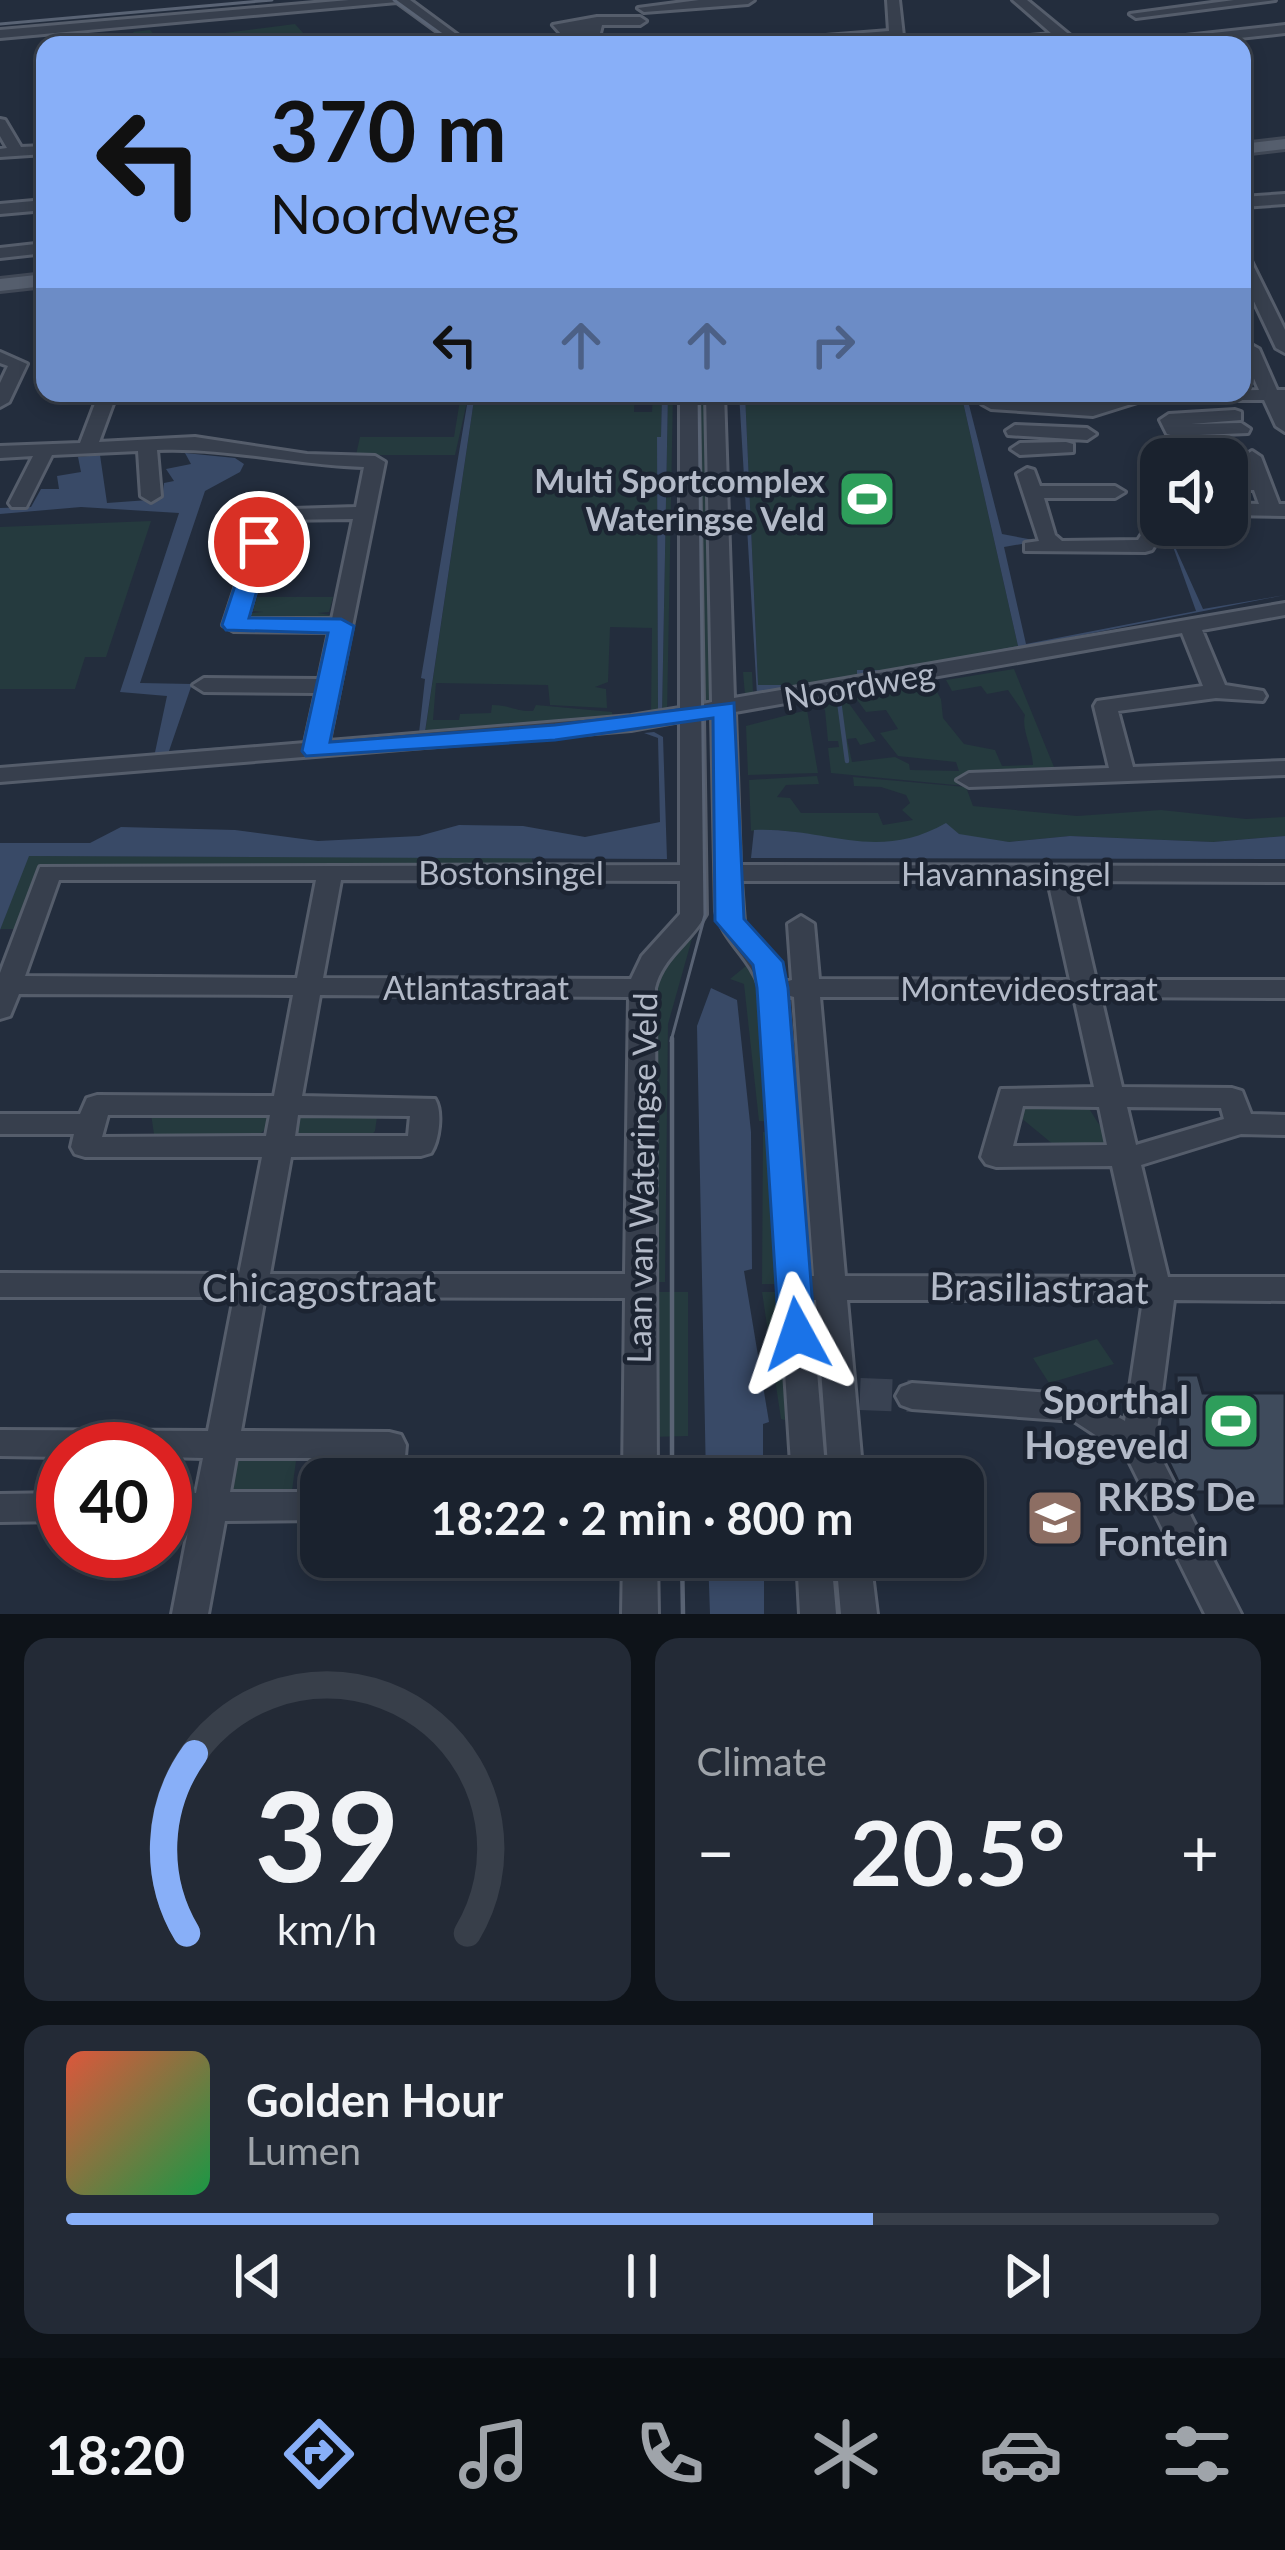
<!DOCTYPE html>
<meta charset="utf-8">
<style>
body{margin:0;font-family:Lato,sans-serif;background:#232a36;color:#f1f3f6;height:100vh;display:flex;flex-direction:column;font-size:45px;white-space:nowrap}
*{box-sizing:border-box;margin:0}
p{font-size:39px;color:#9fa4aa}
.icon{flex:none;width:66px;height:66px;fill:none;stroke:currentColor;stroke-width:2;stroke-linecap:round;stroke-linejoin:round}
.map{position:relative;height:1614px;overflow:hidden}
.side{display:flex;flex-direction:column;gap:24px;padding:24px;background:#0e1319;flex:1}
.side>*{flex:none}
.hud{position:absolute;left:36px;top:36px;width:1215px;height:366px;border-radius:24px;box-shadow:0 6px 18px #0003,0 0 0 3px #383f4a;background:#88aff8;color:#111;overflow:hidden}
.controls{position:absolute;left:1140px;top:438px;display:grid;gap:24px}
.controls a{display:grid;place-items:center;width:108px;height:108px;border-radius:24px;background:#1a222e;box-shadow:0 6px 18px #0003,0 0 0 3px #383f4a;font-size:60px}
.speed{position:absolute;left:36px;top:1422px;display:flex;gap:24px;font-size:60px;font-weight:700;text-align:center}
.speed>*{display:grid;place-content:center;width:156px;height:156px;border-radius:50%;background:#1a222e;box-shadow:0 6px 18px #0003,0 0 0 3px #383f4a;line-height:1}
.speed .limit{border:18px solid #d22;background:#fff;color:#111}
.pin{position:absolute;display:grid;place-items:center;width:102px;height:102px;color:#fff;margin:-51px;border:6px solid #fff;border-radius:50%;box-shadow:0 3px 12px #0007}
.me{position:absolute;width:132px;margin:-66px;rotate:355deg;stroke-linejoin:round;filter:drop-shadow(0 0 9px #0008)}
.turn{display:flex;align-items:center;gap:42px;height:252px;padding:0 36px;font-size:54px}
.turn .icon{width:156px;height:156px;stroke-width:2.5}
.turn b{display:block;font-size:84px;line-height:102px}
.lanes{display:flex;align-items:center;height:114px;padding:0 36px;background:#0003;justify-content:center;gap:60px;direction:ltr}
.lanes .off{opacity:.35}
.big{font-size:90px;font-weight:700;line-height:1.1}
.side .card{flex:1;display:flex;flex-direction:column;justify-content:center;gap:18px;min-width:0;padding:0 42px;border-radius:24px;background:#232a36}
.side .dial{align-items:center;gap:0}
.dial svg{height:312px;overflow:visible;fill:none;stroke:#383f4a;stroke-width:7;stroke-linecap:round;text-anchor:middle}
.dial text{fill:#f1f3f6;stroke:none}
.song{display:flex;align-items:center;gap:36px}
.cover{width:144px;height:144px;border-radius:18px;background:linear-gradient(135deg,hsl(10 70% 55%),hsl(140 70% 35%))}
.played{height:12px;border-radius:6px;background:linear-gradient(90deg,#88aff8 70%,#383f4a 70%)}
.keys{display:flex;justify-content:space-around;direction:ltr}
.heat{display:flex;justify-content:space-between;align-items:center;font-size:66px;direction:ltr}
.side .tiles{flex:1;display:grid;gap:24px;grid-template-columns:1fr 1fr}
.card:last-child{grid-column:span 2}
.trip{position:absolute;left:300px;top:1458px;width:684px;height:120px;border-radius:24px;background:#1a222e;box-shadow:0 6px 18px #0003,0 0 0 3px #383f4a;font-weight:700;line-height:120px;text-align:center}
.menu{display:flex;height:192px;justify-content:space-around;align-items:center;background:#0a0e12;color:#9fa4aa}
.menu .icon{width:84px;height:84px}
.menu .selected{color:#88aff8}
.menu b{font-size:54px;color:#f1f3f6}
.map>svg:first-child{display:block}
</style>
<div class="map">
<svg width="1285" height="1614" viewBox="0 0 1285 1614">
<rect width="100%" height="100%" fill="#232d3d"/>
<!-- green -->
<path fill="#253a3e" d="M295,24L314,45H142L133,32L150,30L160,41Z
M406,393H469L455,455H356L360,437H454L460,400L404,399Z
M475,393H635L634,412H652L653,393H662L661,438H657L658,714H651L652,628L610,627L608,682L595,687L606,689L607,708L550,705L548,685L436,683L433,720H459L460,714L491,713L492,705C510,705 516,712 533,711L536,705L612,712L613,718L425,733Z
M668,393H673L667,715H662Z
M692,393H712L718,703L699,704Z
M745,393H961L1018,646L892,670H858L870,677L1074,643L853,682L846,678L827,687L745,695L743,672H752L753,692L801,686L758,685Z
M151,521L106,657H85L75,689H0V527Z
M257,597H333L329,612L318,613L330,615L327,620H251L252,613L263,612L253,611Z
M1014,669L1056,772L955,785L831,773L828,748L839,747L838,741H828L825,710L817,702L845,698L876,741L860,745L856,738L847,739L852,762L895,757L909,764L910,770L959,771L956,762L898,756L880,733L898,729L886,710L866,712L855,697L932,683L941,699L943,718L964,744L995,750L1002,766L1033,765C1032,746 1021,729 1025,715L1008,690L987,694L981,686L952,691L946,680Z
M807,710L818,773L748,775L746,726Z
M817,776L819,784L786,785L777,797L790,798L801,813H878L883,825L913,820L902,810L910,803L906,795L881,787L854,786L853,777L966,787L973,806L1077,816L1161,810L1246,819L1285,817V836L1213,842L1070,836L1009,842L949,838L936,829C878,865 812,823 751,831L749,780Z
M28,856L532,857V867H43L20,929H0Z
M695,928L668,1024L665,1282H649L652,970Z
M757,957L773,1122L759,1121L744,984L730,979Z
M1021,1101L1088,1107L1112,1145L1060,1150L1015,1113Z
M150,1107L248,1111L272,1119C253,1158 192,1142 155,1141Z
M301,1109L377,1117L375,1131L364,1143L285,1136Z
M774,1130L783,1284H762L763,1132Z
M648,1292H688V1436L649,1437Z
M762,1292H784L792,1422L781,1419Z
M1097,1339L1114,1364L1049,1383L1033,1358Z
M349,1448L375,1464V1479H321V1498L303,1499L309,1453Z
M297,1453L291,1498L218,1492L223,1460Z"/>
<!-- water -->
<path fill="#394a67" d="M469,393H475L425,732L658,713L657,437H661L662,393H668L662,715L154,757L167,696L120,692L179,513L81,507L0,514V508L31,507L41,489H59L57,476L81,472L78,457L100,455L107,503L162,499L164,483L174,481L166,469L191,464L185,453L235,458L244,464L240,472L205,491L140,683L192,684L169,751L419,733L425,679L421,678Z
M739,393H745L758,685H810L757,695Z
M961,393H966L1002,534L1039,541L1004,547L1026,644L1196,611L1166,527L1203,609L1285,595L870,677L857,675V670H892L1018,646Z
M654,732L663,737L667,859L29,856L0,930V843H90L121,827L235,830L318,841L419,836L459,825L523,826L585,837L660,822L658,738L644,733Z
M946,823L959,834L1009,842L1070,836L1213,842L1285,836V859L751,858L754,830C826,827 876,863 946,823Z
M711,988L737,1000L751,1132L752,1269L744,1271L769,1422L763,1424V1479H706L697,1026Z
M708,1557H764V1614H710Z"/>
<g fill="none" stroke-linecap="round" stroke-linejoin="round">
<!-- stream -->
<path stroke="#394a67" stroke-width="4.5" d="M839,701L847,761"/>
</g>
<!-- building -->
<path fill="#3f4b5c" stroke="#1e2634" stroke-width="3" d="M1176,1375H1198L1203,1393H1285V1506H1230L1227,1492H1183L1165,1454L1179,1450Z"/>
<g fill="none" stroke-linecap="round" stroke-linejoin="round">
<!-- minor-tunnel -->
<path stroke="#394252" stroke-width="32" stroke-dasharray="32 15" stroke-linecap="butt" d="M860,1394L912,1396"/>
<defs>
<path id="minor" d="M349,0H410L471,45H456L397,2L0,38V30Z
M699,0H754L748,4L644,12L638,8Z
M887,0H899L904,45H890V39L755,45L762,41L889,31Z
M1013,0H1027L1072,37V43L966,45L973,41L1052,34Z
M1234,0H1275L1136,18L1130,14Z
M597,17H640L646,21L640,25H602L599,37L593,41L587,36L561,34L553,25Z
M1285,25V33L1175,45H1133L1140,41Z
M0,119L5,120L21,147L45,146V154L0,157V149L7,148L0,136Z
M1285,194V204L1242,207V197Z
M45,200V210L0,214V204Z
M45,243V253L0,258V248Z
M1242,254L1250,259L1285,330V353L1276,348L1242,276Z
M1250,344L1259,349L1277,390H1285V432L1276,426L1264,400H1144L1093,416L991,409L982,404L991,399L1092,405L1130,393L1259,390L1242,351Z
M0,352L27,364L9,402L0,407V383L8,366L0,363Z
M99,393H117L99,442L195,437L307,454L375,456L385,462L329,741L631,716L680,708V393H698L703,704L712,702L706,393H724L734,698L1285,603V615L1202,630L1225,685L1263,691L1266,696L1263,701L1216,698L1118,711L1133,767L1285,761V775L969,787L957,780L969,773L1109,768L1094,706L1097,701L1203,686L1182,633L735,712L740,865L1285,866V882L1073,881L1096,980H1285V998L1101,997L1122,1087L1232,1088L1242,1091L1251,1114L1285,1115V1135L1241,1134L1141,1165L1168,1277H1285V1301L1174,1300L1155,1446L1241,1614H1205L1126,1455L1074,1421L912,1409L901,1405L896,1396L901,1387L912,1383L1080,1395L1125,1421L1143,1300H847L863,1479H829L816,1300H811L826,1479H792L760,988C751,958 723,941 716,911L712,716L703,717L706,914C691,942 663,956 655,988L657,1479H623L625,1298L265,1297L241,1431L389,1432L401,1435L406,1445L403,1479H369L371,1458H236L230,1492H321V1520L225,1521L208,1614H172L190,1521H165V1493H196L203,1458L165,1457V1449H63V1457L0,1456V1430L208,1431L234,1297H0V1273L239,1274L262,1157H85L75,1154L71,1147L74,1134H0V1114H80L87,1098L97,1095L274,1096L293,995L19,994L10,1016L0,1019V973L40,867L680,865V721L631,730L0,782V768L305,743L316,693L204,692L193,685L204,678L319,679L329,632L234,631L223,625L261,510L356,507L364,467C295,465 226,447 157,450L161,496L151,502L141,496L138,451L52,455L26,507H12L9,503L33,456L0,458V446L80,443ZM353,519L332,619H247L276,520ZM59,880H316L297,978L25,976ZM341,880L680,881V914L642,956L631,979L323,978ZM741,881H1048L1070,980L819,979L814,924L801,916L788,924L792,980L784,982L772,957L744,922ZM320,995L629,997L625,1274H270L291,1157L421,1156L431,1153C439,1141 443,1112 435,1099L302,1096ZM787,995L794,997L814,1276H810ZM820,997H1074L1094,1087L1001,1089L981,1157L986,1164L996,1167L1112,1166L1137,1277L845,1276ZM1023,1106L1099,1107L1107,1145L1013,1146ZM1127,1107L1221,1108L1224,1119L1136,1145ZM108,1115H270L266,1136L102,1137ZM298,1115L410,1116L408,1136H295Z
M1235,410L1241,412V420L1191,424L1241,423L1250,429L1248,433L1174,436L1167,434L1160,420L1169,414Z
M1015,425L1087,428L1096,434L1087,440L1008,435L1006,431Z
M1066,442L1073,444V452L1020,455L1011,449L1020,443Z
M1252,451L1261,457L1279,504H1285V516L1227,515V503L1259,504L1254,490H1227V478H1250L1243,457Z
M1027,468L1034,470L1040,486H1115L1125,492L1115,498H1044L1055,535L1062,541L1138,540L1154,515L1161,513V525H1167L1152,550L1145,552L1025,551V543L1039,541L1017,474Z
M63,1493V1521L0,1522V1494Z
M623,1557H657L658,1614H622Z
M797,1557H831L836,1614H800Z
M836,1557H870L877,1614H841Z"/>
<path id="major" d="M1285,139V149L1242,154V144Z
M45,274V286L0,291V279Z"/>
</defs>
<!-- minor casing -->
<use href="#minor" stroke="#555d6b" stroke-width="6"/>
<!-- major casing -->
<use href="#major" stroke="#404856" stroke-width="6"/>
<!-- minor -->
<use href="#minor" fill="#373f4d" fill-rule="evenodd"/>
<!-- major -->
<use href="#major" fill="#555e6d" fill-rule="evenodd"/>
<!-- tram-far1 -->
<path stroke="#596374" stroke-width="3" d="M394,0L456,45
M0,24L272,0
M671,1041L705,915L699,393"/>
<!-- tram -->
<path stroke="#596374" stroke-width="4.5" d="M672,1038V1479
M682,1557L683,1614"/>
</g>
<!-- route -->
<path fill="#1a73e8" stroke="#114b97" stroke-width="3" d="M251,537L271,542L249,618L341,619L354,626L330,742L555,725L734,703L744,919L783,962L788,988L815,1334L810,1344H784L779,1334L757,988L753,965L715,921L713,718L555,740L306,756L302,751L328,633L226,630L222,625Z"/>
<!-- icons -->
<defs>
<symbol id="stadium-square" viewBox="-11 -11 22 22"><rect x="-9" y="-9" width="18" height="18" rx="4" fill="#2e9e5b" stroke="#1c2432"/><path d="M0-5a6.5 5 0 1 0 0 10a6.5 5 0 1 0 0-10ZM-3.5-1.8h7v3.6h-7Z" fill="#fff"/></symbol>
<symbol id="school-square" viewBox="-11 -11 22 22"><rect x="-9" y="-9" width="18" height="18" rx="4" fill="#8d6e63" stroke="#1c2432"/><path d="M0-5L7-2L0 1L-7-2ZM-4 1L0 2.5L4 1V4Q0 6-4 4Z" fill="#fff"/></symbol>
</defs>
<g fill-rule="evenodd">
<use href="#stadium-square" x="834" y="466" width="66" height="66"/>
<use href="#stadium-square" x="1198" y="1388" width="66" height="66"/>
<use href="#school-square" x="1022" y="1485" width="66" height="66"/>
</g>
<g text-anchor="middle" dominant-baseline="central" stroke-width="9" stroke-linejoin="round" paint-order="stroke">
<!-- poi labels -->
<g font-size="33" font-weight="bold" fill="#b3bac8" stroke="#1c2432" text-anchor="end">
<text x="825" y="480">Multi Sportcomplex<tspan x="825" dy="38">Wateringse Veld</tspan></text>
</g>
<!-- street labels -->
<g font-size="33" fill="#b3bac8" stroke="#1c2432">
<text transform="translate(859 685) rotate(-10)">Noordweg</text>
<text x="511" y="872">Bostonsingel</text>
<text x="1006" y="873">Havannasingel</text>
<text x="476" y="987">Atlantastraat</text>
<text x="1029" y="988">Montevideostraat</text>
<text transform="translate(641 1178) rotate(-89)">Laan van Wateringse Veld</text>
</g>
<!-- near-street labels -->
<g font-size="39" fill="#b3bac8" stroke="#1c2432">
<text x="319" y="1287">Chicagostraat</text>
<text transform="translate(1039 1287) rotate(1)">Brasiliastraat</text>
</g>
<!-- near-poi labels -->
<g font-size="39" font-weight="bold" fill="#b3bac8" stroke="#1c2432" text-anchor="end">
<text x="1189" y="1399">Sporthal<tspan x="1189" dy="45">Hogeveld</tspan></text>
<text x="1097" y="1496" text-anchor="start">RKBS De<tspan x="1097" dy="45">Fontein</tspan></text>
</g>
</g>
</svg>
<div class="controls">
<a><svg class="icon" aria-label="sound" viewBox="0 0 24 24"><path d="M4 9h4l5-4v14l-5-4H4zM17 9q2 3 0 6"/></svg></a>
</div>
<div class="speed"><div class="limit">40</div></div>
<div class="pin" style="left:259px;top:542px;background:#d93025"><svg class="icon" aria-label="arrive" viewBox="0 0 24 24"><path d="M6 21V4h12l-3 4 3 4H6"/></svg></div>
<svg class="me" style="left:797px;top:1334px" viewBox="-20 -20 40 40"><path d="M0-17L14 15 0 8-14 15z" fill="#1a73e8" stroke="#fff" stroke-width="4"/></svg>
<div class="trip">18:22 · 2 min · 800 m</div>
<div class="hud">
<div class="turn"><svg class="icon" aria-label="left" viewBox="0 0 24 24"><path d="M17 20v-9H6M10 6l-5 5 5 5"/></svg><div><b>370 m</b>Noordweg</div></div>
<div class="lanes"><svg class="icon" aria-label="left" viewBox="0 0 24 24"><path d="M17 20v-9H6M10 6l-5 5 5 5"/></svg><svg class="icon off" aria-label="ahead" viewBox="0 0 24 24"><path d="M12 20V5M6 11l6-6 6 6"/></svg><svg class="icon off" aria-label="ahead" viewBox="0 0 24 24"><path d="M12 20V5M6 11l6-6 6 6"/></svg><svg class="icon off" aria-label="right" viewBox="0 0 24 24"><path d="M7 20v-9h11M14 6l5 5-5 5"/></svg></div>
</div>
</div>
<section class="side">
<div class="tiles">
<div class="card dial"><svg viewBox="0 0 100 80">
<path d="M14 69A42 42 0 1 1 86 69"/>
<path d="M14 69A42 42 0 0 1 16 23" stroke="#88aff8"/>
<text x="50" y="56" font-size="32" font-weight="700">39</text>
<text x="50" y="72" font-size="11">km/h</text>
</svg></div>
<div class="card"><p>Climate</p>
<div class="heat"><a>−</a><b class="big">20.5°</b><a>+</a></div>
</div>
<div class="card">
<div class="song"><i class="cover"></i><div><b>Golden Hour</b><p>Lumen</p></div></div>
<div class="played"></div>
<div class="keys"><svg class="icon" aria-label="previous" viewBox="0 0 24 24"><path d="M18 5L8 12l10 7zM5 5v14"/></svg><svg class="icon" aria-label="pause" viewBox="0 0 24 24"><path d="M8 5v14M16 5v14"/></svg><svg class="icon" aria-label="next" viewBox="0 0 24 24"><path d="M6 5l10 7-10 7zM19 5v14"/></svg></div>
</div>
</div>
</section>
<nav class="menu">
<b>18:20</b>
<svg class="icon selected" aria-label="directions" viewBox="0 0 24 24"><path d="M12 3l9 9-9 9-9-9zM9 14v-3h6M13 9l2 2-2 2"/></svg>
<svg class="icon" aria-label="music" viewBox="0 0 24 24"><path d="M9 18V5l10-2v13"/><circle cx="6" cy="18" r="3"/><circle cx="16" cy="16" r="3"/></svg>
<svg class="icon" aria-label="phone" viewBox="0 0 24 24"><path d="M5 4h4l2 5-3 2q2 4 5 5l2-3 5 2v4C11 20 4 13 5 4z"/></svg>
<svg class="icon" aria-label="climate" viewBox="0 0 24 24"><path d="M12 3v18M4 7l16 10M4 17L20 7"/></svg>
<svg class="icon" aria-label="car" viewBox="0 0 24 24"><path d="M5 17H2v-5l4-1 3-4h7l3 4 3 1v5h-3M9 17h6M6 11h13"/><circle cx="7" cy="17" r="2"/><circle cx="17" cy="17" r="2"/></svg>
<svg class="icon" aria-label="filters" viewBox="0 0 24 24"><path d="M4 7h16M4 17h16"/><circle cx="9" cy="7" r="2"/><circle cx="15" cy="17" r="2"/></svg>
</nav>
